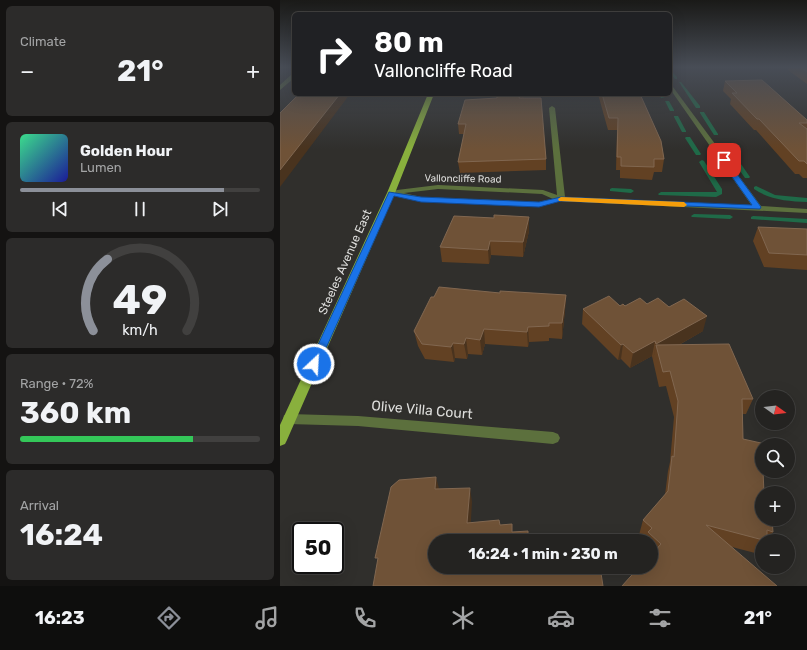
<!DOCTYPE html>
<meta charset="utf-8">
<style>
body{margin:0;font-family:Rubik,sans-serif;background:#2c2b2a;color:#f1f3f6;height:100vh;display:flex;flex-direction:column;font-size:15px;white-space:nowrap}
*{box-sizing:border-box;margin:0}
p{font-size:13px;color:#a3a4a5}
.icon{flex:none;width:22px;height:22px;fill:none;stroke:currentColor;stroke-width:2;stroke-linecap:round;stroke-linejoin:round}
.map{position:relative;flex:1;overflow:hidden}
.panel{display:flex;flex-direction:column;gap:6px;padding:6px;background:#141312;width:280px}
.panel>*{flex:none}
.top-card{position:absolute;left:12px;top:12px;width:380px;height:84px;border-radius:6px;box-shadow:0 4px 16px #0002,0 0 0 1px #41403f;background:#202124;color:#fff;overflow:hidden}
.needle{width:26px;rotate:105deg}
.controls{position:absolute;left:475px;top:390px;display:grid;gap:8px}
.controls a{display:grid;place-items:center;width:40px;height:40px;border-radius:50%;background:#242321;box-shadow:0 4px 16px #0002,0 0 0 1px #41403f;font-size:20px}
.speed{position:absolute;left:12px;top:522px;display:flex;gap:8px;font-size:20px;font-weight:700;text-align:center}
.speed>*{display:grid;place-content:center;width:52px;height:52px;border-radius:50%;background:#242321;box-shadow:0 4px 16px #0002,0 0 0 1px #41403f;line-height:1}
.speed .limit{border:2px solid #111;border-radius:6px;background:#fff;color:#111}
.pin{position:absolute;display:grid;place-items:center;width:34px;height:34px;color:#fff;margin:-17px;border-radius:8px;box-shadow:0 2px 6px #0006}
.me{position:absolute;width:44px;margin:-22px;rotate:25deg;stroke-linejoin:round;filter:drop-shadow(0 0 3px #0008)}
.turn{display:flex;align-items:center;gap:14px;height:84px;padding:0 16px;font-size:18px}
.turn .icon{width:52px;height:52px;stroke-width:2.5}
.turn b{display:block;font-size:28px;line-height:34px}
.big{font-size:30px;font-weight:700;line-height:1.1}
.panel .card{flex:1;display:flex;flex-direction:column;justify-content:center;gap:6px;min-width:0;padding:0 14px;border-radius:6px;background:#2c2b2a}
.panel .dial{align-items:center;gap:0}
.dial svg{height:104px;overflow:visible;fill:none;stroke:#41403f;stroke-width:7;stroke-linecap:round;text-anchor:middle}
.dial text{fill:#f1f3f6;stroke:none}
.song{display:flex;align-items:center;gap:12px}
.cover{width:48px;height:48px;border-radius:6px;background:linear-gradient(135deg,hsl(150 70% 55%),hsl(240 70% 35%))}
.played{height:4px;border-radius:2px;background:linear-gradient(90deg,#8c9099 85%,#41403f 85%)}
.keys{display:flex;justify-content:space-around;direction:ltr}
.heat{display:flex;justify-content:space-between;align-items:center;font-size:22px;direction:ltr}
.charge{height:6px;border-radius:3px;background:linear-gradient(90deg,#34c759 72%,#41403f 0)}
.trip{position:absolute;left:148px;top:534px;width:230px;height:40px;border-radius:20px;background:#242321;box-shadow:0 4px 16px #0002,0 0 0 1px #41403f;font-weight:700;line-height:40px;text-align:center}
.tab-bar{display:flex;height:64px;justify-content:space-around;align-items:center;background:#0e0e0d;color:#a3a4a5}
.tab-bar .icon{width:28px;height:28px}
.tab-bar .on{color:#8c9099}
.tab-bar b{font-size:18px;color:#f1f3f6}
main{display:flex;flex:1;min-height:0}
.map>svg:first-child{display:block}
</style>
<main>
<section class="panel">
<div class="card"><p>Climate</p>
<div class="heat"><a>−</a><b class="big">21°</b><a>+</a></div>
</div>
<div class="card">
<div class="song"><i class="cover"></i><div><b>Golden Hour</b><p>Lumen</p></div></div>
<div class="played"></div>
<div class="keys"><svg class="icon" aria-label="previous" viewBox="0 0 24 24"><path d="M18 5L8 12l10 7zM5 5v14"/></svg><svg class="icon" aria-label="pause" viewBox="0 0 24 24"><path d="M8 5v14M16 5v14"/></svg><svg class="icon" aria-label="next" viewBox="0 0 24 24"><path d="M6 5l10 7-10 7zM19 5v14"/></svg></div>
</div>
<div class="card dial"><svg viewBox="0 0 100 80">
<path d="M14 69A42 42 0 1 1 86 69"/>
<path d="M14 69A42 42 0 0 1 25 14" stroke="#8c9099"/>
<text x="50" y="56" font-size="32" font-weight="700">49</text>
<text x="50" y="72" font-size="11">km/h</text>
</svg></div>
<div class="card"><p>Range · 72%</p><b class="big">360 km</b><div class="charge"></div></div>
<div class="card"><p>Arrival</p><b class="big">16:24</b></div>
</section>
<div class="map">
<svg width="527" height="586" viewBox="0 0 527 586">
<rect width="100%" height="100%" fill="#302f2c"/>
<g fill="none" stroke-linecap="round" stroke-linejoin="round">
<!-- stream -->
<path fill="#1f6a48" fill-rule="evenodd" d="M390,69L397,77V79H395L390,73Z
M399,82H401L420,106V108H416Z
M379,94H383L385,97L381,98Z
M385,101H389L394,110V111H390Z
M420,112H424L438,134V135H434L420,113Z
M394,116H398L406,131V132H402L394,117Z
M406,137H410L421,154L420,155H416L405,138Z
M450,154H454L470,177L469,178H465L449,155Z
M422,160L424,161L442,189V194L436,197L379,195L378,194L381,192H437L419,162Z
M476,186L495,195L527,198V202C508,201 490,200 474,189V187Z
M332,188L351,189L354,191L351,193L330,191V189Z
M414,214L450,215L453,217L450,219L412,217L411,216Z
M473,216L527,219V223L471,219V217Z"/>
<!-- minor -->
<path fill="#5c703d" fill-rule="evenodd" d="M12,74H14V78L0,90V85Z
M390,83L481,206L527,209V213L281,201L259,206L141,201L111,195L107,193L117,190L158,185L263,190L277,195L269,108L272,106L275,108L285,197L472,206L390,89ZM158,189L262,194L273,199L259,202L141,197L124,193Z
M9,414L78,416L273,432L278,434L280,438L278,442L273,444L78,426L9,424L4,423L3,419L4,415Z"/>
<!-- major -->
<path fill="#89b03d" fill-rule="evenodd" d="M148,94H154L115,193L7,440L5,444L0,446V425L107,193Z"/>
</g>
<!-- wall -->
<path fill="#624123" d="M509,67H527V84L508,70Z
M445,81L527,120V178H523L519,174H515L476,130H474L450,104L451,99L443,91Z
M217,94H245L243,98L266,159V170L180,173L178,162L184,134H179L178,124L217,98Z
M318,94H360L384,159L382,172H374L372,180L340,178V170H336L337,130H328Z
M478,227L527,229V270L484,267L473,241Z
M249,231L243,257L211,255L209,264L162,262L160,247Z
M220,293L286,295L285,310L282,339L269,338V341L249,342L248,347L205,344L202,355L188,354L187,359L175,358L174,362L145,359L138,346L134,331L154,297Z
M367,304L389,307L423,331L399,345L473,399L466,414H462L463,439L482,493L493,532L487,541H482V549L479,554L452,547L372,554L371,553V541H365L366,540L359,535L363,520L385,495L388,471L390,462L394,417L386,386L379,387L372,356L350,368L341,359L338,360L302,324L303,309Z"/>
<!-- shaded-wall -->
<path fill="#49331e" d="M60,94H70L0,187V170Z
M241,94H245L239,108V98Z
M249,217V231L243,257V242Z
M210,241L211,255L209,264L208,250Z
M286,295L285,310L282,339V323Z
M427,316L423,331L379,356L376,345L373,360L376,344Z
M248,327L249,342L248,347L247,332Z
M204,329L205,344L202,355L200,340Z
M186,338L188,354L187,359L184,344Z
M375,341L372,356L350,368L353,353Z
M173,343L175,358L174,362L171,347Z
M343,344L341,359L338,360L341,345Z
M156,477L160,492L155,489Z
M190,488L192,502L190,537L187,523Z"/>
<!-- building -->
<path fill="#6f5237" stroke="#816750" d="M520,67H527V72Z
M482,80L527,120V123H519L527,129V164L524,161H519L479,119H477L452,93H457L445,81Z
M19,94H60L0,170V113Z
M217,94H241L239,98H261L266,159L178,162L186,124H178L185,100L217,98Z
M322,94H360L381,141L384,159H374V167L341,166V157H337L338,118H329Z
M214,215L249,217L243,242L210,241L208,250L160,247L174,216L214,218Z
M478,227L527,229V255L489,253Z
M159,287L220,293V291L286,295L282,323H269V326L248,327L247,332L204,329L200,340L186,338L184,344L173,343L171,347L142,344L134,331L151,297H154Z
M329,296L340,306L343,304L345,306L360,298L367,304L378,298L389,307L404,299L427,316L376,344L375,341L353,353L343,344L341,345L303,309Z
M449,344L473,399H462L463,439L481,443L482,471H483L484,493H482V519H492L493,532L487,530V541L426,525L497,586H342L359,567H371V555L381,544L368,532L372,528L363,520L388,491L392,456L394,457L398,401L390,371L383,372L376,345Z
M156,477L155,489L190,488L187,523L219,520L220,525L232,524V532L248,531V537L273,534L274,541H155V567H320L323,586H93L98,558H95L111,487L119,480Z"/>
<!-- sky -->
<linearGradient id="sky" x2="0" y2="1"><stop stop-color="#1a1a18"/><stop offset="0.45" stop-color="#484d56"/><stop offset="1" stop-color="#484d56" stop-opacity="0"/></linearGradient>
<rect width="527" height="149" fill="url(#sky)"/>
<!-- route -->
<path fill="#1a73e8" stroke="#114b97" d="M441,159H446L481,207L480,209L281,201L259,207L141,202L114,196L39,364L34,367L29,364L109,192L141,197L259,202L281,197L472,205L440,160Z"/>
<!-- slow -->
<path fill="#f59e0b" d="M281,197L404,202L407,205L404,207L279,201L278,199Z"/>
<g text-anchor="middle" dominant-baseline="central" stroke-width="4" stroke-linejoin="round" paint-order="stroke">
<!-- far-street labels -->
<g font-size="10" fill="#dddddb" stroke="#302f2c">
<text transform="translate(183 179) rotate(1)">Valloncliffe Road</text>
</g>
<!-- street labels -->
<g font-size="12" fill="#dddddb" stroke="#302f2c">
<text transform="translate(65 262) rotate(-66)">Steeles Avenue East</text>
</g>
<!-- near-street labels -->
<g font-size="14" fill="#dddddb" stroke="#302f2c">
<text transform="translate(142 410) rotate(5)">Olive Villa Court</text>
</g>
</g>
</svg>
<div class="controls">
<a><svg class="needle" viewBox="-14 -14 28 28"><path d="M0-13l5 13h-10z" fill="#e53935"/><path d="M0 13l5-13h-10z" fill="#a3a4a5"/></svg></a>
<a><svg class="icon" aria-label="search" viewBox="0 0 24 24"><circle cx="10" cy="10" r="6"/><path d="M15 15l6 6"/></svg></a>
<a>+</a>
<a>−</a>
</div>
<div class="speed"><div class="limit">50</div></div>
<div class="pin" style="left:444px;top:160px;background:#d93025"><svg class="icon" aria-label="arrive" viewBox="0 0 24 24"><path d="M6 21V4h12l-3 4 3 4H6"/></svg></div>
<svg class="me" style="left:34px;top:364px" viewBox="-20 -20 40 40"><circle r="17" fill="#1a73e8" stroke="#fff" stroke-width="3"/><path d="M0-11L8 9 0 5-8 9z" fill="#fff"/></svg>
<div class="trip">16:24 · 1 min · 230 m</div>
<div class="top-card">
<div class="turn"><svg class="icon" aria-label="right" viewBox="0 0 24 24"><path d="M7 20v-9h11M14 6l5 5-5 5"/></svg><div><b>80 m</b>Valloncliffe Road</div></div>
</div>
</div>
</main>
<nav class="tab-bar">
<b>16:23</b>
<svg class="icon on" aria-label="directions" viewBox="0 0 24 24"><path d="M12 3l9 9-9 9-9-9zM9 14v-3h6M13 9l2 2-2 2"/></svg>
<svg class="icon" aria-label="music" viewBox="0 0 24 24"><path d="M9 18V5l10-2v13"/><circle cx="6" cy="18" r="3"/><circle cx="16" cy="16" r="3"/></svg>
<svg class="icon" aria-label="phone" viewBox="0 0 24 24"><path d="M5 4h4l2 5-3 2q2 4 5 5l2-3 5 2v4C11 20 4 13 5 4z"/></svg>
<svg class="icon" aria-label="climate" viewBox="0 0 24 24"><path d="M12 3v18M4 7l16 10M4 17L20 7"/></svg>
<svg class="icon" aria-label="car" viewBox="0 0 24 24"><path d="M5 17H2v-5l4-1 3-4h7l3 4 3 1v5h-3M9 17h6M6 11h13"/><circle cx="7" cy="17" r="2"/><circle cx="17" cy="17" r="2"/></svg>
<svg class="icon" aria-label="filters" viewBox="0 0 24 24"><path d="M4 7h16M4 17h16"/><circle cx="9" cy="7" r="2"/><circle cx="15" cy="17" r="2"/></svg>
<b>21°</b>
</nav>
